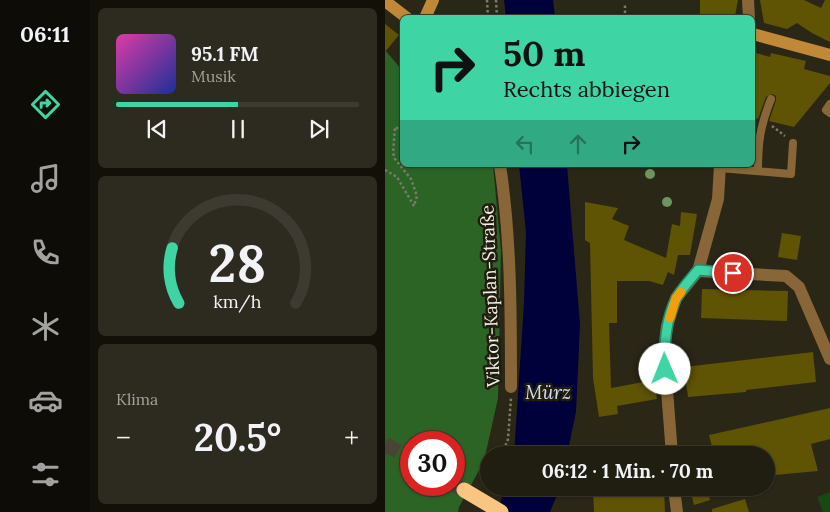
<!DOCTYPE html>
<html lang="de">
<meta charset="utf-8">
<style>
body{margin:0;font-family:Lora,serif;background:#2d2a1f;color:#f1f3f6;height:100vh;display:flex;flex-direction:column;font-size:19px;white-space:nowrap}
*{box-sizing:border-box;margin:0}
p{font-size:16px;color:#a2a29f}
.icon{flex:none;width:28px;height:28px;fill:none;stroke:currentColor;stroke-width:2;stroke-linecap:round;stroke-linejoin:round}
.map{position:relative;flex:1;overflow:hidden}
.sheet{display:flex;flex-direction:column;gap:8px;padding:8px;background:#121009;width:295px}
.sheet>*{flex:none}
.banner{position:absolute;left:15px;top:15px;width:355px;height:152px;border-radius:8px;box-shadow:0 1px 4px #0004,0 0 0 1px #3d3b31;background:#3ed4a3;color:#111;overflow:hidden}
.speed{position:absolute;left:15px;top:431px;display:flex;gap:10px;font-size:25px;font-weight:700;text-align:center}
.speed>*{display:grid;place-content:center;width:65px;height:65px;border-radius:50%;background:#201d11;box-shadow:0 1px 4px #0004,0 0 0 1px #3d3b31;line-height:1}
.speed .limit{border:8px solid #d22;background:#fff;color:#111}
.pin{position:absolute;display:grid;place-items:center;width:42px;height:42px;color:#fff;margin:-21px;border:2px solid #fff;border-radius:50%;box-shadow:0 1px 5px #0007}
.me{position:absolute;width:55px;margin:-28px;rotate:359deg;stroke-linejoin:round;filter:drop-shadow(0 0 4px #0008)}
.turn{display:flex;align-items:center;gap:18px;height:105px;padding:0 20px;font-size:22px}
.turn .icon{width:65px;height:65px;stroke-width:2.5}
.turn b{display:block;font-size:35px;line-height:42px}
.lanes{display:flex;align-items:center;height:48px;padding:0 20px;background:#0003;justify-content:center;gap:25px;direction:ltr}
.lanes .off{opacity:.35}
.big{font-size:38px;font-weight:800;line-height:1.1}
.sheet .tile{flex:1;display:flex;flex-direction:column;justify-content:center;gap:8px;min-width:0;padding:0 18px;border-radius:8px;background:#2d2a1f}
.sheet .dial{align-items:center;gap:0}
.dial svg{height:130px;overflow:visible;fill:none;stroke:#3d3b31;stroke-width:7;stroke-linecap:round;text-anchor:middle}
.dial text{fill:#f1f3f6;stroke:none}
.song{display:flex;align-items:center;gap:15px}
.cover{width:60px;height:60px;border-radius:8px;background:linear-gradient(135deg,hsl(320 70% 55%),hsl(230 70% 35%))}
.played{height:5px;border-radius:2px;background:linear-gradient(90deg,#3ed4a3 50%,#3d3b31 50%)}
.keys{display:flex;justify-content:space-around;direction:ltr}
.heat{display:flex;justify-content:space-between;align-items:center;font-size:28px;direction:ltr}
.trip{position:absolute;left:95px;top:446px;width:295px;height:50px;border-radius:25px;background:#201d11;box-shadow:0 1px 4px #0004,0 0 0 1px #3d3b31;font-weight:800;line-height:50px;text-align:center}
main{display:flex;flex:1;min-height:0}
.menu{display:flex;flex-direction:column;width:90px;justify-content:space-around;align-items:center;background:#0d0c07;color:#a2a29f}
.menu .icon{width:35px;height:35px}
.menu .current{color:#3ed4a3}
.menu b{font-size:22px;color:#f1f3f6}
.map>svg:first-child{display:block}
</style>
<main>
<nav class="menu">
<b>06:11</b>
<svg class="icon current" aria-label="directions" viewBox="0 0 24 24"><path d="M12 3l9 9-9 9-9-9zM9 14v-3h6M13 9l2 2-2 2"/></svg>
<svg class="icon" aria-label="music" viewBox="0 0 24 24"><path d="M9 18V5l10-2v13"/><circle cx="6" cy="18" r="3"/><circle cx="16" cy="16" r="3"/></svg>
<svg class="icon" aria-label="phone" viewBox="0 0 24 24"><path d="M5 4h4l2 5-3 2q2 4 5 5l2-3 5 2v4C11 20 4 13 5 4z"/></svg>
<svg class="icon" aria-label="climate" viewBox="0 0 24 24"><path d="M12 3v18M4 7l16 10M4 17L20 7"/></svg>
<svg class="icon" aria-label="car" viewBox="0 0 24 24"><path d="M5 17H2v-5l4-1 3-4h7l3 4 3 1v5h-3M9 17h6M6 11h13"/><circle cx="7" cy="17" r="2"/><circle cx="17" cy="17" r="2"/></svg>
<svg class="icon" aria-label="filters" viewBox="0 0 24 24"><path d="M4 7h16M4 17h16"/><circle cx="9" cy="7" r="2"/><circle cx="15" cy="17" r="2"/></svg>
</nav>
<section class="sheet">
<div class="tile">
<div class="song"><i class="cover"></i><div><b>95.1 FM</b><p>Musik</p></div></div>
<div class="played"></div>
<div class="keys"><svg class="icon" aria-label="previous" viewBox="0 0 24 24"><path d="M18 5L8 12l10 7zM5 5v14"/></svg><svg class="icon" aria-label="pause" viewBox="0 0 24 24"><path d="M8 5v14M16 5v14"/></svg><svg class="icon" aria-label="next" viewBox="0 0 24 24"><path d="M6 5l10 7-10 7zM19 5v14"/></svg></div>
</div>
<div class="tile dial"><svg viewBox="0 0 100 80">
<path d="M14 69A42 42 0 1 1 86 69"/>
<path d="M14 69A42 42 0 0 1 10 35" stroke="#3ed4a3"/>
<text x="50" y="56" font-size="32" font-weight="700">28</text>
<text x="50" y="72" font-size="11">km/h</text>
</svg></div>
<div class="tile"><p>Klima</p>
<div class="heat"><a>−</a><b class="big">20.5°</b><a>+</a></div>
</div>
</section>
<div class="map">
<svg width="445" height="512" viewBox="0 0 445 512">
<rect width="100%" height="100%" fill="#2a2717"/>
<!-- green -->
<path fill="#184813" d="M445,492V512H438L432,497Z"/>
<!-- forest -->
<path fill="#2c6426" fill-rule="evenodd" d="M0,50L17,70L18,165H108L116,251L113,398L99,461L74,507L73,512H0ZM26,442H69V485H26Z"/>
<!-- water -->
<path fill="#00003a" d="M119,0H168L170,17H121Z
M134,165H182L195,324L191,412L182,455H129L139,303L141,232Z
M120,488H175L165,512H112Z"/>
<!-- building -->
<path fill="#5f5304" d="M315,0H353L350,16L315,17Z
M375,0H419L436,8L440,0H445V42L427,33L412,23L402,29L379,23Z
M0,24L14,35L0,52Z
M368,52L385,57L386,53L421,61L419,69L445,76V83L409,127L384,121L391,100V96L387,94L381,97L373,119L368,117Z
M200,202L233,208L227,219L244,226L239,240L281,258L287,224L295,226L296,212L312,214L305,255H293L289,275L283,272L278,285L264,281H232V323H224L226,388L269,380L272,399L232,406L233,414L214,417L208,378L205,243L200,240Z
M397,233L416,236L412,260L393,257Z
M317,289L403,291L402,321L316,318Z
M428,352L431,382L361,390V392L303,397L299,367Z
M445,408V439L426,444L433,471L390,475L381,455H329L324,435Z
M258,488H279L280,512H209L208,491Z
M322,489L325,500L309,505L306,493Z
M360,499L364,512H327V509Z"/>
<g fill="none" stroke-linecap="round" stroke-linejoin="round">
<!-- highway-tunnel -->
<path stroke="#484536" stroke-width="15" stroke-dasharray="15 8" stroke-linecap="butt" d="M0,444L26,459
M69,484L79,490"/>
<!-- path -->
<path stroke="#7c7a6c" stroke-width="2.5" stroke-dasharray="2.5 2.5" stroke-linecap="butt" d="M102,0L103,18
M111,0L112,18
M240,18V5
M387,126L400,136
M49,165L51,168L52,165
M0,170L12,177L29,206L32,196L26,179L10,159L8,153L10,127L18,131
M117,455L123,439L126,398"/>
<!-- lane -->
<path stroke="#886637" stroke-width="8" d="M445,104L441,110L445,113
M335,168L406,174L408,143
M373,171C373,142 375,127 386,99"/>
<!-- street -->
<path stroke="#886637" stroke-width="12" d="M363,0L364,18
M115,165C126,238 126,313 126,387
M313,271L401,276L414,287L445,359
M287,455L279,351L282,326L291,298L313,271L333,199L335,165
M289,488L292,512"/>
<!-- secondary -->
<path stroke="#c08938" stroke-width="12" d="M0,1L22,18
M40,18L48,0
M368,34L445,55"/>
<!-- highway-bridge -->
<path stroke="#f9c682" stroke-width="15" d="M79,490L116,512"/>
</g>
<!-- trees -->
<g fill="#6c965e">
<circle cx="265" cy="174" r="5"/>
<circle cx="282" cy="202" r="5"/>
</g>
<g fill="none" stroke-linecap="round" stroke-linejoin="round">
<defs>
<path id="route" d="M280,369C279,346 281,319 291,299C296,289 306,279 313,270L348,273"/>
</defs>
<!-- route casing -->
<use href="#route" stroke="#288a6a" stroke-width="12"/>
<!-- route -->
<use href="#route" stroke="#3ed4a3" stroke-width="9"/>
<!-- slow -->
<path stroke="#f59e0b" stroke-width="9" d="M285,318L291,298L296,292"/>
</g>
<g text-anchor="middle" dominant-baseline="central" stroke-width="5" stroke-linejoin="round" paint-order="stroke">
<!-- street labels -->
<g font-size="18" fill="#f0efe4" stroke="#201d0e">
<text transform="translate(105 296) rotate(-92)">Viktor-Kaplan-Straße</text>
</g>
<!-- water labels -->
<g font-size="19" font-style="italic" fill="#d3dff1" stroke="#201d0e">
<text x="163" y="392">Mürz</text>
</g>
</g>
</svg>
<div class="speed"><div class="limit">30</div></div>
<div class="pin" style="left:348px;top:273px;background:#d93025"><svg class="icon" aria-label="arrive" viewBox="0 0 24 24"><path d="M6 21V4h12l-3 4 3 4H6"/></svg></div>
<svg class="me" style="left:280px;top:369px" viewBox="-20 -20 40 40"><circle r="19" fill="#fff"/><path d="M0-13L10 11 0 6-10 11z" fill="#3ed4a3"/></svg>
<div class="trip">06:12 · 1 Min. · 70 m</div>
<div class="banner">
<div class="turn"><svg class="icon" aria-label="right" viewBox="0 0 24 24"><path d="M7 20v-9h11M14 6l5 5-5 5"/></svg><div><b>50 m</b>Rechts abbiegen</div></div>
<div class="lanes"><svg class="icon off" aria-label="left" viewBox="0 0 24 24"><path d="M17 20v-9H6M10 6l-5 5 5 5"/></svg><svg class="icon off" aria-label="ahead" viewBox="0 0 24 24"><path d="M12 20V5M6 11l6-6 6 6"/></svg><svg class="icon" aria-label="right" viewBox="0 0 24 24"><path d="M7 20v-9h11M14 6l5 5-5 5"/></svg></div>
</div>
</div>
</main>
